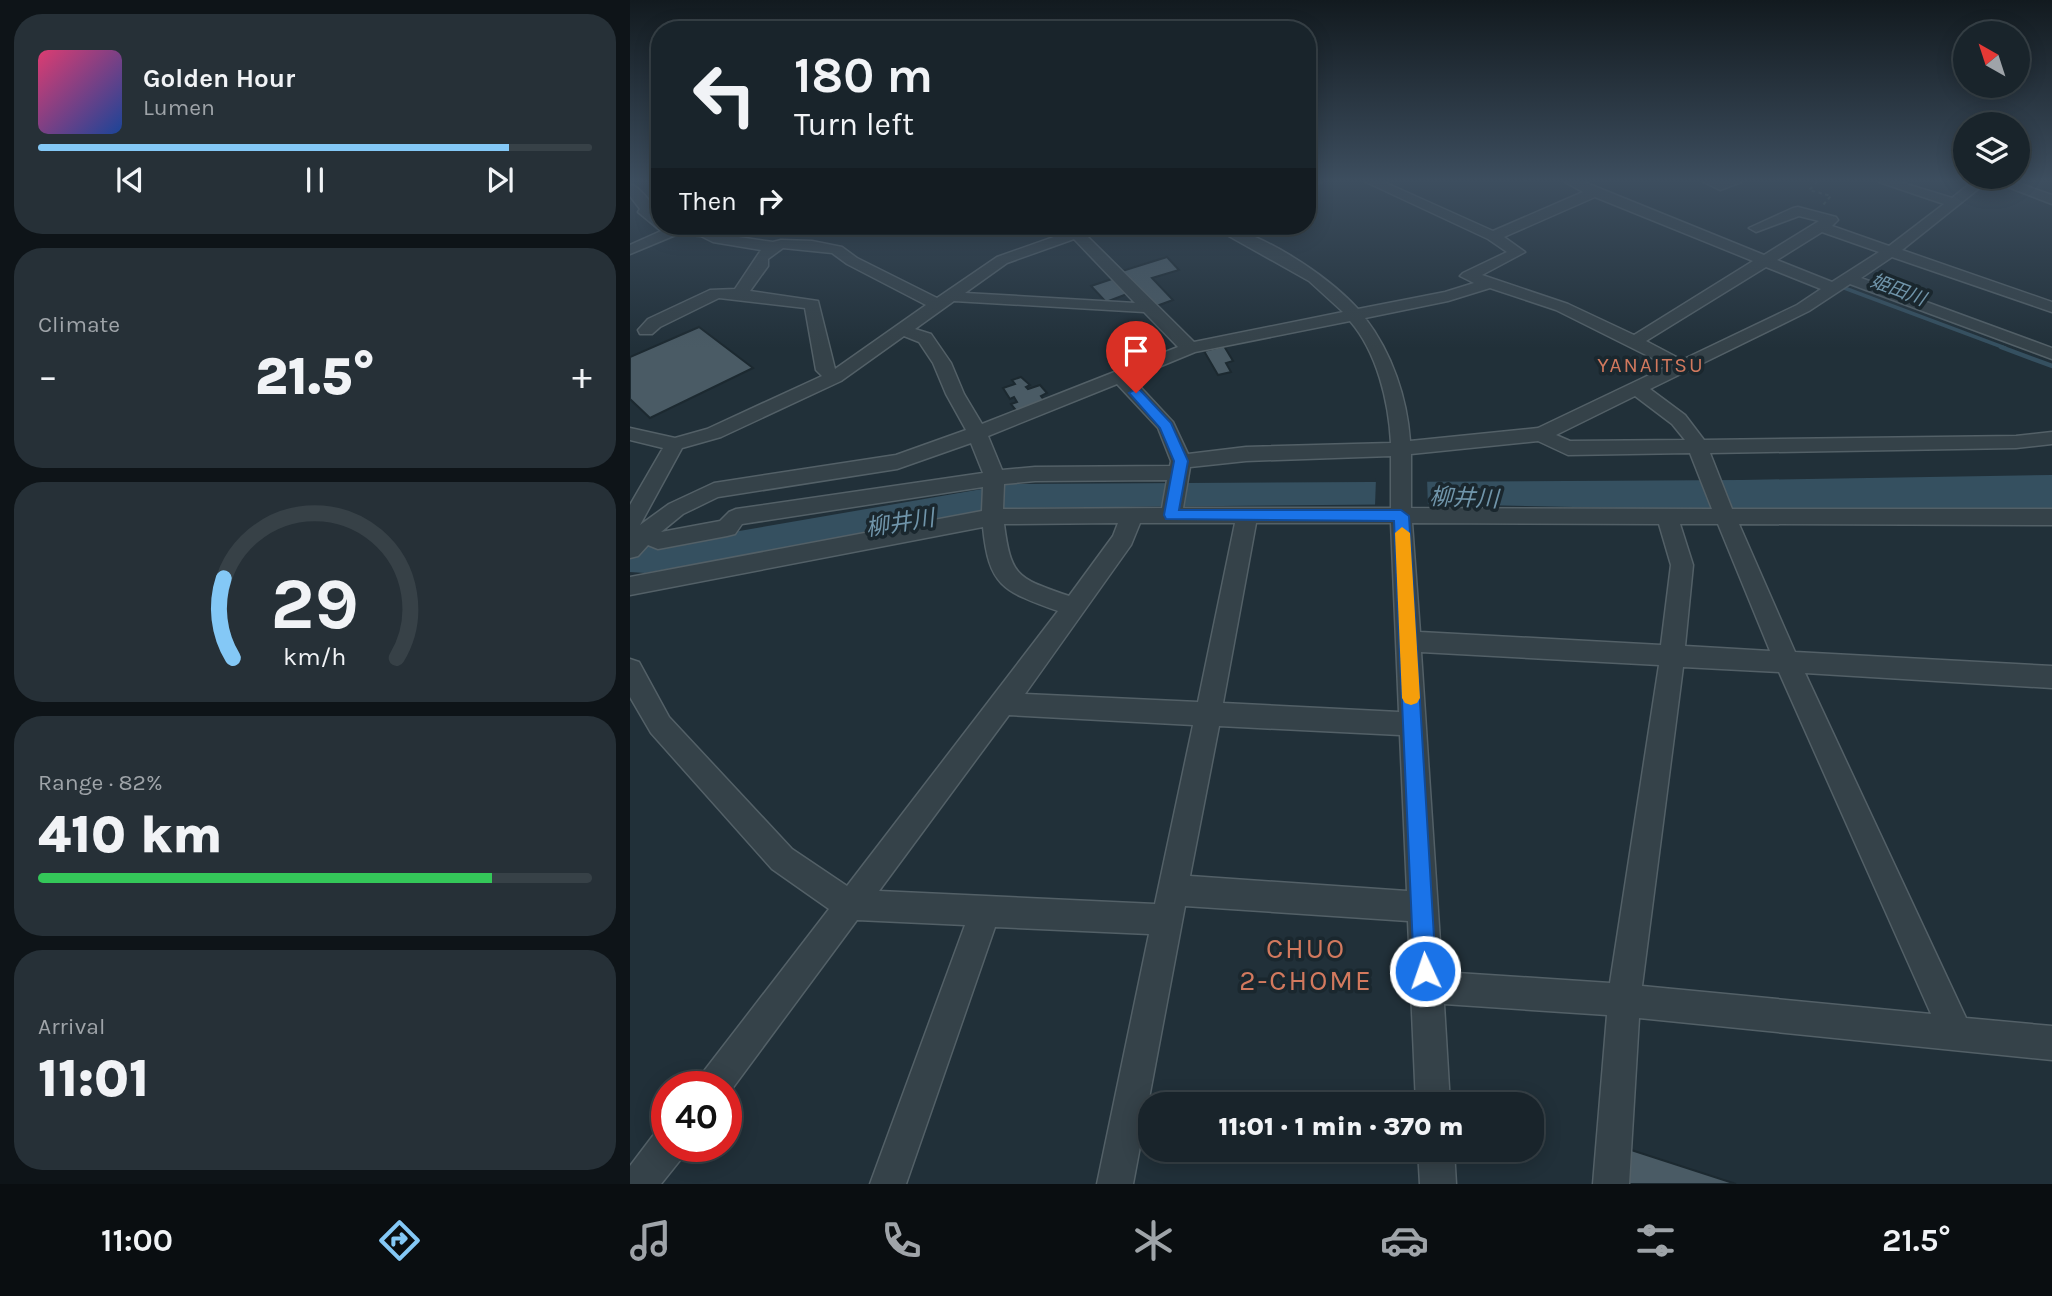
<!DOCTYPE html>
<meta charset="utf-8">
<style>
body{margin:0;font-family:Karla,"Noto Sans JP",sans-serif;background:#263037;color:#f1f3f6;height:100vh;display:flex;flex-direction:column;font-size:26px;white-space:nowrap}
*{box-sizing:border-box;margin:0}
p{font-size:23px;color:#9fa4a9}
.icon{flex:none;width:38px;height:38px;fill:none;stroke:currentColor;stroke-width:2;stroke-linecap:round;stroke-linejoin:round}
.map{position:relative;flex:1;overflow:hidden}
.panel{display:flex;flex-direction:column;gap:14px;padding:14px;background:#0e1418;width:630px}
.panel>*{flex:none}
.hud{position:absolute;left:21px;top:21px;width:665px;height:214px;border-radius:28px;box-shadow:0 4px 18px #0003,0 0 0 2px #374147;background:#19242b;color:#f1f3f6;overflow:hidden}
.needle{width:46px;rotate:321deg}
.tools{position:absolute;left:1323px;top:21px;display:grid;gap:14px}
.tools a{display:grid;place-items:center;width:77px;height:77px;border-radius:50%;background:#19242b;box-shadow:0 4px 18px #0003,0 0 0 2px #374147;font-size:35px}
.speed{position:absolute;left:21px;top:1071px;display:flex;gap:14px;font-size:35px;font-weight:700;text-align:center}
.speed>*{display:grid;place-content:center;width:91px;height:91px;border-radius:50%;background:#19242b;box-shadow:0 4px 18px #0003,0 0 0 2px #374147;line-height:1}
.speed .limit{border:10px solid #d22;background:#fff;color:#111}
.pin{position:absolute;display:grid;place-items:center;width:60px;height:60px;color:#fff;margin:-72px -30px;border-radius:50% 50% 50% 0;rotate:-45deg;box-shadow:0 0 7px #0007}
.pin .icon{rotate:45deg}
.me{position:absolute;width:77px;margin:-38px;rotate:357deg;stroke-linejoin:round;filter:drop-shadow(0 0 5px #0008)}
.turn{display:flex;align-items:center;gap:24px;height:147px;padding:0 28px;font-size:32px}
.turn .icon{width:91px;height:91px;stroke-width:2.5}
.turn b{display:block;font-size:49px;line-height:60px}
.then{display:flex;align-items:center;height:66px;padding:0 28px;background:#0003;gap:14px;font-size:26px}
.big{font-size:52px;font-weight:800;line-height:1.1}
.panel .tile{flex:1;display:flex;flex-direction:column;justify-content:center;gap:10px;min-width:0;padding:0 24px;border-radius:28px;background:#263037}
.panel .dial{align-items:center;gap:0}
.dial svg{height:182px;overflow:visible;fill:none;stroke:#374147;stroke-width:7;stroke-linecap:round;text-anchor:middle}
.dial text{fill:#f1f3f6;stroke:none}
.song{display:flex;align-items:center;gap:21px}
.cover{width:84px;height:84px;border-radius:10px;background:linear-gradient(135deg,hsl(340 70% 55%),hsl(220 70% 35%))}
.played{height:7px;border-radius:4px;background:linear-gradient(90deg,#84c8f6 85%,#374147 85%)}
.keys{display:flex;justify-content:space-around;direction:ltr}
.heat{display:flex;justify-content:space-between;align-items:center;font-size:38px;direction:ltr}
.charge{height:10px;border-radius:5px;background:linear-gradient(90deg,#34c759 82%,#374147 0)}
.trip{position:absolute;left:508px;top:1092px;width:406px;height:70px;border-radius:28px;background:#19242b;box-shadow:0 4px 18px #0003,0 0 0 2px #374147;font-weight:800;line-height:70px;text-align:center}
.menu{display:flex;height:112px;justify-content:space-around;align-items:center;background:#0a0e11;color:#9fa4a9}
.menu .icon{width:49px;height:49px}
.menu .on{color:#84c8f6}
.menu b{font-size:32px;color:#f1f3f6}
main{display:flex;flex:1;min-height:0}
.map>svg:first-child{display:block}
</style>
<main>
<section class="panel">
<div class="tile">
<div class="song"><i class="cover"></i><div><b>Golden Hour</b><p>Lumen</p></div></div>
<div class="played"></div>
<div class="keys"><svg class="icon" aria-label="previous" viewBox="0 0 24 24"><path d="M18 5L8 12l10 7zM5 5v14"/></svg><svg class="icon" aria-label="pause" viewBox="0 0 24 24"><path d="M8 5v14M16 5v14"/></svg><svg class="icon" aria-label="next" viewBox="0 0 24 24"><path d="M6 5l10 7-10 7zM19 5v14"/></svg></div>
</div>
<div class="tile"><p>Climate</p>
<div class="heat"><a>−</a><b class="big">21.5°</b><a>+</a></div>
</div>
<div class="tile dial"><svg viewBox="0 0 100 80">
<path d="M14 69A42 42 0 1 1 86 69"/>
<path d="M14 69A42 42 0 0 1 10 34" stroke="#84c8f6"/>
<text x="50" y="56" font-size="32" font-weight="700">29</text>
<text x="50" y="72" font-size="11">km/h</text>
</svg></div>
<div class="tile"><p>Range · 82%</p><b class="big">410 km</b><div class="charge"></div></div>
<div class="tile"><p>Arrival</p><b class="big">11:01</b></div>
</section>
<div class="map">
<svg width="1422" height="1184" viewBox="0 0 1422 1184">
<rect width="100%" height="100%" fill="#213039"/>
<!-- water -->
<path fill="#355060" d="M1422,475V513L1094,510L802,504L383,508L15,573L0,572V541L28,545L381,484L1111,480Z"/>
<!-- pier -->
<path fill="#213039" d="M746,478H797L798,507L745,506Z"/>
<g fill="none" stroke-linecap="round" stroke-linejoin="round">
<!-- stream-far1 -->
<path stroke="#355060" stroke-width="3.5" d="M1209,286L1375,348"/>
<!-- stream -->
<path stroke="#355060" stroke-width="4.5" d="M1371,347L1422,366"/>
</g>
<!-- building -->
<path fill="#4a5b65" stroke="#1c2930" stroke-width="2" d="M537,257L549,270L522,278L543,300L521,308L489,272Z
M482,279L497,294L476,302L461,286Z
M69,327L123,368L20,418L0,399V357Z
M594,346L603,361L596,363L601,372L588,375L574,351Z
M391,377L400,385L396,387L398,389L410,385L417,393L411,396L414,400L388,413L381,404L387,402L384,397L380,399L373,388L385,384L382,380Z
M995,1148L1106,1184H991Z"/>
<g fill="none" stroke-linecap="round" stroke-linejoin="round">
<defs>
<path id="minor" d="M677,182H691L677,190Z
M736,182H754L863,231L953,192L935,182H954L1134,255L1189,221L1169,216L1126,232L1119,228L1163,208L1168,207L1206,217L1208,220L1202,226L1259,246L1314,204L1249,182H1270L1322,198L1342,182H1357L1272,250L1422,302V312L1262,257L1231,278L1422,348V359L1220,284L1179,311L1020,389L1055,415L1074,440L1386,436L1422,432V444L1386,448L1080,453L1102,509H1422V525L1109,524L1165,652L1422,666V688L1175,673L1336,1018L1422,1026V1060L1009,1018L999,1184H963L977,1015L814,1004L820,1104H786L778,921L555,906L503,1184H467L519,934L365,927L276,1184H240L335,925L227,920L96,1097V1087H66L71,1075L199,909L142,869L21,733L0,697V659L9,662L39,717L162,849L217,886L428,611C373,591 359,587 353,527L0,595V577L352,511L353,487L112,524L105,534L97,536L28,549L18,545L8,556L0,558V505L33,448L0,440V428L45,438L77,429L192,376L186,370L175,308L89,298L30,327L22,334H10L8,330L18,319L80,290L105,289L131,250L83,242L71,236L48,234L0,254V245L31,231L8,212L10,209L0,196V184C9,187 24,203 23,212L30,217V226L75,228L88,234L143,242L151,240L182,241L212,247L227,258L307,298L367,257L455,226H475L456,235L564,342L713,312L679,281L581,226C625,226 698,276 728,309L815,292L844,283L830,276L833,273L877,252L858,239ZM965,197L1123,261L1004,335L938,304L852,275L895,252L874,237ZM1192,232L1249,252L1202,282L1147,260ZM444,239L505,303L335,293L377,263ZM153,248L202,253L217,264L296,305L205,369L188,301L120,291L138,266V259ZM1136,267L1191,289L1167,305L1052,360L1016,341ZM860,288L926,310L1038,366L908,428L780,441C777,398 762,353 735,318L818,301ZM324,301L514,312L548,347L352,424L334,394L321,363L301,334L285,329ZM720,321C747,352 759,402 761,443L616,447L558,454L543,422L502,378L565,352ZM274,336L289,342L303,363L316,394L336,430L266,455L84,483L39,504L10,525L52,448L91,437L211,381ZM487,384L528,428L541,461L540,466L405,467L372,470L358,436ZM1005,396L1042,424L1055,440L940,441L926,435ZM908,441L938,455L1060,453L1082,509L781,508V454ZM341,443L353,473L106,509L99,512L90,521L31,532L53,514L88,497L267,469ZM761,456V508H553L560,467L616,461ZM537,480L532,508L373,509L374,484L405,481ZM488,523L483,536L439,596C388,578 381,578 374,524ZM510,523H605L568,702L395,694L501,545ZM626,523H761L769,712L593,703ZM782,523L1029,524L1041,565L1031,645L790,632ZM1050,524H1088L1140,651L1055,646L1063,565ZM791,652L1029,665L980,983L812,972ZM1053,667L1149,672L1301,1014L1012,986ZM379,715L563,725L525,904L249,891ZM589,726L770,735L777,891L560,876Z
M1074,182H1111L1090,190Z
M1365,182H1385L1422,195V204Z
M37,1129V1146H56L51,1159L31,1184H0V1166L25,1133Z
M788,1150H824L826,1184H790Z"/>
</defs>
<!-- minor casing -->
<use href="#minor" stroke="#536067" stroke-width="3"/>
<!-- path -->
<path stroke="#435857" stroke-width="2" stroke-dasharray="3.5 3.5" stroke-linecap="butt" d="M1187,182L1179,190L1201,196L1193,205"/>
<!-- minor -->
<use href="#minor" fill="#354249" fill-rule="evenodd"/>
</g>
<!-- sky -->
<linearGradient id="sky" x2="0" y2="1"><stop stop-color="#121a1f"/><stop offset="0.52" stop-color="#3d4e5f"/><stop offset="1" stop-color="#3d4e5f" stop-opacity="0"/></linearGradient>
<rect width="1422" height="348" fill="url(#sky)"/>
<!-- route -->
<path fill="#1a73e8" stroke="#114b97" stroke-width="2" d="M506,389L510,390L541,423L558,461L549,510H771L779,516L806,971L803,979L795,982L788,979L784,971L764,521L536,519L534,515L544,461L530,428L499,393Z"/>
<!-- slow -->
<path fill="#f59e0b" d="M772,527L780,533L790,698L787,703L781,705L775,703L772,698L765,533Z"/>
<g text-anchor="middle" dominant-baseline="central" stroke-width="7" stroke-linejoin="round" paint-order="stroke">
<!-- far-water labels -->
<g font-size="19" font-style="italic" fill="#7095aa" stroke="#1a272e">
<text transform="translate(1268 290) rotate(21)">姫田川</text>
</g>
<!-- far-quarter labels -->
<g font-size="21" letter-spacing="2" fill="#d2795e" stroke="#1a272e">
<text x="1021" y="365">YANAITSU</text>
</g>
<!-- water labels -->
<g font-size="23" font-style="italic" fill="#7095aa" stroke="#1a272e">
<text transform="translate(834 498) rotate(2)">柳井川</text>
<text transform="translate(270 523) rotate(-9)">柳井川</text>
</g>
<!-- near-neighbourhood labels -->
<g font-size="28" letter-spacing="2" fill="#d2795e" stroke="#1a272e">
<text x="676" y="948">CHUO<tspan x="676" dy="32">2-CHOME</tspan></text>
</g>
</g>
</svg>
<div class="tools">
<a><svg class="needle" viewBox="-14 -14 28 28"><path d="M0-13l5 13h-10z" fill="#e53935"/><path d="M0 13l5-13h-10z" fill="#9fa4a9"/></svg></a>
<a><svg class="icon" aria-label="layers" viewBox="0 0 24 24"><path d="M12 4l9 5-9 5-9-5zM3 14l9 5 9-5"/></svg></a>
</div>
<div class="speed"><div class="limit">40</div></div>
<div class="pin" style="left:506px;top:393px;background:#d93025"><svg class="icon" aria-label="arrive" viewBox="0 0 24 24"><path d="M6 21V4h12l-3 4 3 4H6"/></svg></div>
<svg class="me" style="left:795px;top:971px" viewBox="-20 -20 40 40"><circle r="17" fill="#1a73e8" stroke="#fff" stroke-width="3"/><path d="M0-11L8 9 0 5-8 9z" fill="#fff"/></svg>
<div class="trip">11:01 · 1 min · 370 m</div>
<div class="hud">
<div class="turn"><svg class="icon" aria-label="left" viewBox="0 0 24 24"><path d="M17 20v-9H6M10 6l-5 5 5 5"/></svg><div><b>180 m</b>Turn left</div></div>
<div class="then">Then<svg class="icon" aria-label="right" viewBox="0 0 24 24"><path d="M7 20v-9h11M14 6l5 5-5 5"/></svg></div>
</div>
</div>
</main>
<nav class="menu">
<b>11:00</b>
<svg class="icon on" aria-label="directions" viewBox="0 0 24 24"><path d="M12 3l9 9-9 9-9-9zM9 14v-3h6M13 9l2 2-2 2"/></svg>
<svg class="icon" aria-label="music" viewBox="0 0 24 24"><path d="M9 18V5l10-2v13"/><circle cx="6" cy="18" r="3"/><circle cx="16" cy="16" r="3"/></svg>
<svg class="icon" aria-label="phone" viewBox="0 0 24 24"><path d="M5 4h4l2 5-3 2q2 4 5 5l2-3 5 2v4C11 20 4 13 5 4z"/></svg>
<svg class="icon" aria-label="climate" viewBox="0 0 24 24"><path d="M12 3v18M4 7l16 10M4 17L20 7"/></svg>
<svg class="icon" aria-label="car" viewBox="0 0 24 24"><path d="M5 17H2v-5l4-1 3-4h7l3 4 3 1v5h-3M9 17h6M6 11h13"/><circle cx="7" cy="17" r="2"/><circle cx="17" cy="17" r="2"/></svg>
<svg class="icon" aria-label="filters" viewBox="0 0 24 24"><path d="M4 7h16M4 17h16"/><circle cx="9" cy="7" r="2"/><circle cx="15" cy="17" r="2"/></svg>
<b>21.5°</b>
</nav>
